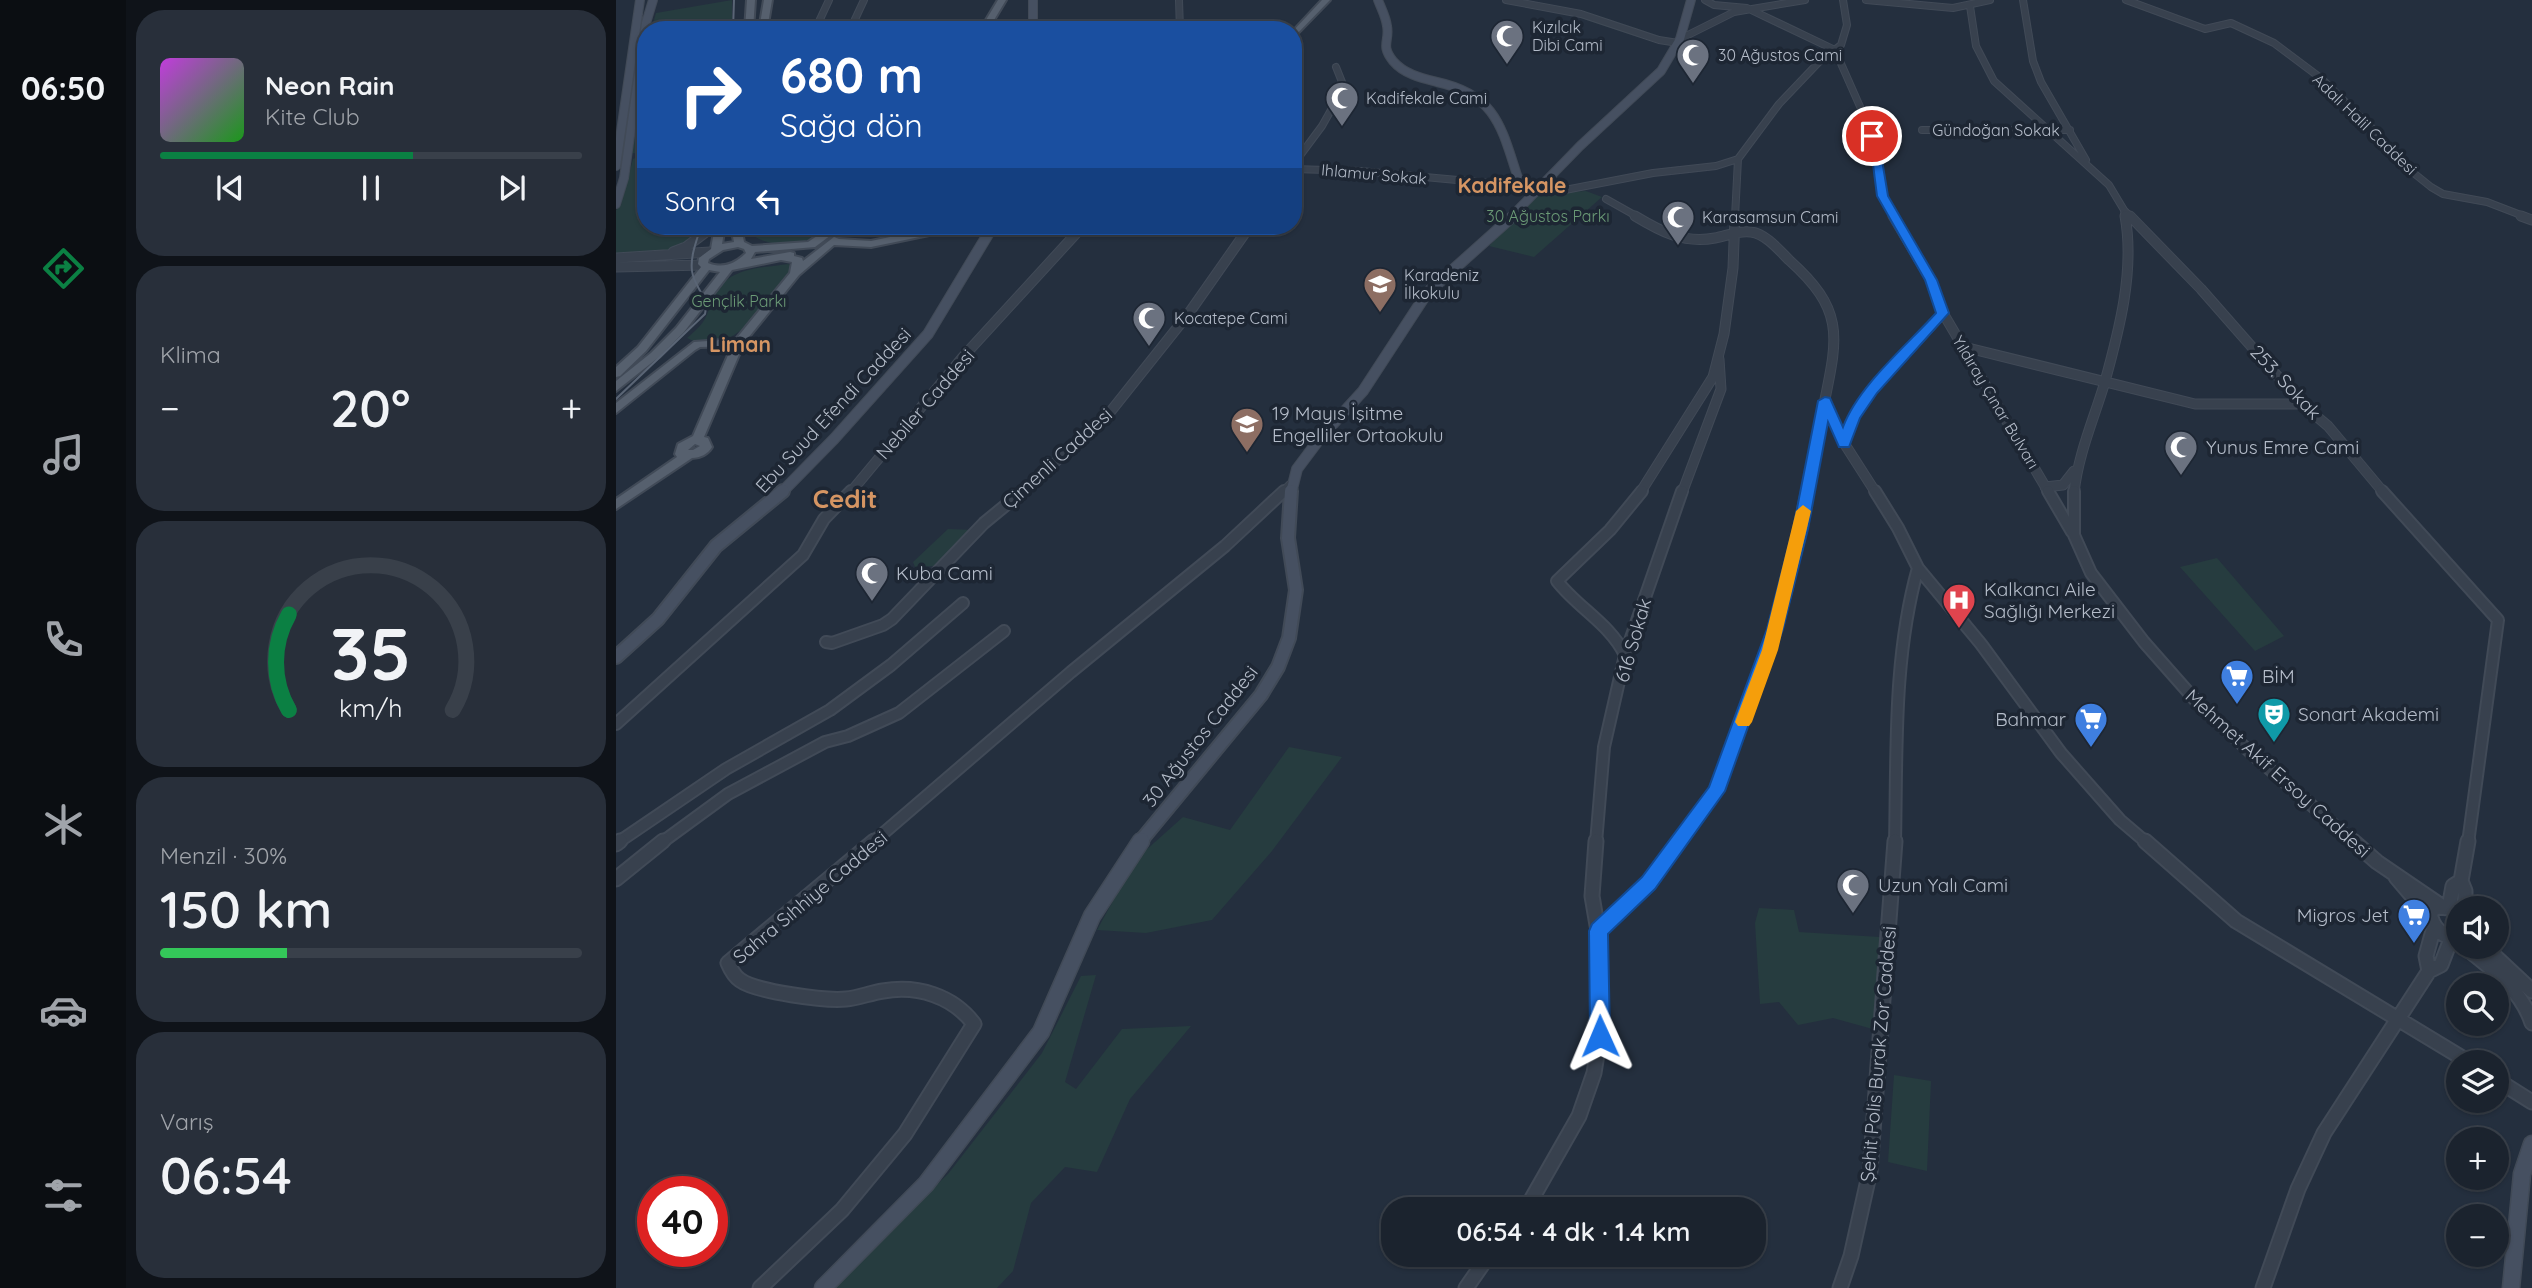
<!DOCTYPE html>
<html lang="tr">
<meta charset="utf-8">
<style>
body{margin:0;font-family:Quicksand,sans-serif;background:#282f3a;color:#f1f3f6;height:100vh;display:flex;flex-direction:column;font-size:26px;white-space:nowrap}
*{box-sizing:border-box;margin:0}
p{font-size:23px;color:#a0a4aa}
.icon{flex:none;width:38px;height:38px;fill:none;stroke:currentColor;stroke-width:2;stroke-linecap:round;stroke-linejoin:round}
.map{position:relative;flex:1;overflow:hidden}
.drawer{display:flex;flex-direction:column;gap:10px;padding:10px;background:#0f1319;width:490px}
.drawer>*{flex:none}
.top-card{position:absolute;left:21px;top:21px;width:665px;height:214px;border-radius:28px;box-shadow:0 2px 5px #0004,0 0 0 2px #39404a;background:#1a4fa0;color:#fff;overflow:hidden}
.tools{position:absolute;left:1830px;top:896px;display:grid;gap:14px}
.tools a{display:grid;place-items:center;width:63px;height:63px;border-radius:50%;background:#1b232e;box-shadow:0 2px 5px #0004,0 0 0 2px #39404a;font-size:35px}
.speed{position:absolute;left:21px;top:1176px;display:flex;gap:14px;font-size:35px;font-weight:700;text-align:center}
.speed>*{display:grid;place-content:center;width:91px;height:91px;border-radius:50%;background:#1b232e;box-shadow:0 2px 5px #0004,0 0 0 2px #39404a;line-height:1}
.speed .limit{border:10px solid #d22;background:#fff;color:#111}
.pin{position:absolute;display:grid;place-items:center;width:60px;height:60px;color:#fff;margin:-30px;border:4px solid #fff;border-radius:50%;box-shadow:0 2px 7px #0007}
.me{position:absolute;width:77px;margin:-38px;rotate:359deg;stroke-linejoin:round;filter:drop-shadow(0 0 5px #0008)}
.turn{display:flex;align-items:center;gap:24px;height:147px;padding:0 28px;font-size:32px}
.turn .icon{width:91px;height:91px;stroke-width:2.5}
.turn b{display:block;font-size:49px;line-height:60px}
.then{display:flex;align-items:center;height:66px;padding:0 28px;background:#0003;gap:14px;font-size:26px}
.big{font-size:52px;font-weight:600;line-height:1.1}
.drawer .card{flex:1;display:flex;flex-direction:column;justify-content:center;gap:10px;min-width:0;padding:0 24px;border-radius:28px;background:#282f3a}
.drawer .dial{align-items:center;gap:0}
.dial svg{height:182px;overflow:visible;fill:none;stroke:#39404a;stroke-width:7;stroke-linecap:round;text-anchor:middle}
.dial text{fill:#f1f3f6;stroke:none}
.song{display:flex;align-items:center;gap:21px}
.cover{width:84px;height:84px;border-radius:10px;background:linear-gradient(135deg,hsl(290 70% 55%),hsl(120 70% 35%))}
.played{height:7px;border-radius:4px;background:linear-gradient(90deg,#0b8043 60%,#39404a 60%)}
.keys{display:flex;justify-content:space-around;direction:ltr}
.heat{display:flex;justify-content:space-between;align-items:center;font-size:38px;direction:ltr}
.charge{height:10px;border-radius:5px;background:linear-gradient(90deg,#34c759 30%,#39404a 0)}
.trip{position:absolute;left:765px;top:1197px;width:385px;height:70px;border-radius:28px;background:#1b232e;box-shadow:0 2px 5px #0004,0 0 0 2px #39404a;font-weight:600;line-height:70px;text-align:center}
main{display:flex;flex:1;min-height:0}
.tab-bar{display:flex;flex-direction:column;width:126px;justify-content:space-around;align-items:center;background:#0b0e12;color:#a0a4aa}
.tab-bar .icon{width:49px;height:49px}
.tab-bar .active{color:#0b8043}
.tab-bar b{font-size:32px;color:#f1f3f6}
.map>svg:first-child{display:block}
</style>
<main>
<nav class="tab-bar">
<b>06:50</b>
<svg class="icon active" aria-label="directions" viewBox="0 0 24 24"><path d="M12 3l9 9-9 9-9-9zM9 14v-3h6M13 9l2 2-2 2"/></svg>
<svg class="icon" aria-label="music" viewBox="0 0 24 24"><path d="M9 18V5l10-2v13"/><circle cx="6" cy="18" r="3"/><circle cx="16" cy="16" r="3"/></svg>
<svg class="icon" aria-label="phone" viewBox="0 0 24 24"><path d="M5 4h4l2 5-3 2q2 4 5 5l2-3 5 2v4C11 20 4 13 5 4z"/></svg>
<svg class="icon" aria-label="climate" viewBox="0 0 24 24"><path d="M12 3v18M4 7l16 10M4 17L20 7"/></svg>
<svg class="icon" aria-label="car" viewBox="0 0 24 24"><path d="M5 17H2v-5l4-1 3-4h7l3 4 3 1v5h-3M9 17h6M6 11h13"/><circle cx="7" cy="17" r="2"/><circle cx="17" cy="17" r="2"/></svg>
<svg class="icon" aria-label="filters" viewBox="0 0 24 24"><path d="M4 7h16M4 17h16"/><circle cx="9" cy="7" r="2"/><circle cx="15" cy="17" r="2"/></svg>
</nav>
<section class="drawer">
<div class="card">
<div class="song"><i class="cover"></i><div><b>Neon Rain</b><p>Kite Club</p></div></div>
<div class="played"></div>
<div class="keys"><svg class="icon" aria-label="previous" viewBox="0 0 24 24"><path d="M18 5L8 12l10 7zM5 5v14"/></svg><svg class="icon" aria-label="pause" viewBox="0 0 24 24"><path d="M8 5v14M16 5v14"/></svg><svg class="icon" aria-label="next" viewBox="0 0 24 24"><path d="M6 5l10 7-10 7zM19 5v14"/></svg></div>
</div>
<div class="card"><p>Klima</p>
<div class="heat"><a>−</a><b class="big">20°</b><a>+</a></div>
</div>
<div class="card dial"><svg viewBox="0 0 100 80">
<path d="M14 69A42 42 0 1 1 86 69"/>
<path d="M14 69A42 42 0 0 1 14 27" stroke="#0b8043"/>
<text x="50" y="56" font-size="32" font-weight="700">35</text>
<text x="50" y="72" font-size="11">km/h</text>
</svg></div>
<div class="card"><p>Menzil · 30%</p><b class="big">150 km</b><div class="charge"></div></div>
<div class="card"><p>Varış</p><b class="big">06:54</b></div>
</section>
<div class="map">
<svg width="1916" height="1288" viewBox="0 0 1916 1288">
<rect width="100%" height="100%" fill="#242f3e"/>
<!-- green -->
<path fill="#263c3f" d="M116,0V30H35L40,13Z
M30,64V226H80L75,244L58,250L0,253V210L5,205L17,159L28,154L16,153Z
M970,191L986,197L918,257L873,246L923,194Z
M218,226C202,243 153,252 135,233Z
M173,264L177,273C154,300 114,363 71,338C90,322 89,320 97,298C110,267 145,268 173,264Z
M332,529L359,530L322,566L299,567L297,562Z
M1601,558L1668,636L1639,651L1564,567Z
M673,747L726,757L656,851L596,920L530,933L481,930L520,859L567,817L614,830Z
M1143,908L1178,910L1183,932L1264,937L1260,1030L1217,1018L1182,1025L1163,1002L1144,1004L1139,923Z
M480,975L449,1082L460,1089L506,1029L575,1026L514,1099L481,1172L449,1167L415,1203L397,1271L381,1288H212L332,1174L426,1053L465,976Z
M1278,1075L1315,1081L1311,1171L1272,1162Z"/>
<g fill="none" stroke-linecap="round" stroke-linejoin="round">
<defs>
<path id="tertiary-far3" d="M563,0L564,30
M890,0L965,14L1043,40L1062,43
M1089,0L1098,5L1131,8L1219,50L1257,136L1266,196L1278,217
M1250,0L1337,8L1374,0
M1407,0L1417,61L1425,82L1470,160
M1510,0L1589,29L1615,23L1658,43L1706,79L1756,128L1779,158L1815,187L1827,194L1871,202L1910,217
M1354,6L1360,46L1378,81L1493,185L1508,210L1509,217
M199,30L213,0
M234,30L248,0
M1064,39L1118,12L1189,0
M1306,130H1454
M677,165L706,126L728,87L720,67
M677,169L744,171L949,190L1037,173L1100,166L1122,159
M990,199L1022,217
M1508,210L1515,217
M1119,217L1122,159L1163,104L1203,62L1225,45L1231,25L1227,0"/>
<path id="tertiary-far2" d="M1019,216C1044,231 1067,244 1099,238C1110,236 1123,230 1135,232C1150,234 1163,250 1173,260C1229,310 1222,336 1208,404C1202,433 1196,463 1190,493
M1277,216L1315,280L1327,313L1433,493
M1514,216L1585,289L1686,404L1712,426L1768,493
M1905,216L1916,220
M57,252L70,247L98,226
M0,258L94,252
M0,267L88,265
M1348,347L1579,404H1686
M1209,401L1228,443L1260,493
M1228,443L1237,417L1256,390L1327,313
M1429,487L1447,485L1458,471
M234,493L346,358L467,226
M405,493L491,416L573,313L634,226
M667,493L675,485
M1024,493L1097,377L1108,334L1117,268L1119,216
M1066,493L1105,389L1103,359
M1458,493C1462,455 1477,421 1488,385C1503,331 1519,271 1509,216"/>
<path id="tertiary-far1" d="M1259,491L1282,528L1302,568L1365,644L1445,753L1504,820L1531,843
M1432,491L1456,532
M1458,491V535L1475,573L1528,642L1580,701L1635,753L1739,843
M1766,491L1882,620L1852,843
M210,642L216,643L267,625L276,619L368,523L407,491
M1009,655C994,624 962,608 941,581L994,530L1026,491
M0,724L187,555L208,519L235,491
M1,843L110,769L214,710L275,665L347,603
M45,843L112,794L209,742L232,736L283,713L388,631
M256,843L455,672L609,546L668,491
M980,843L988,747L1009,655L1066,491
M1061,843L1100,791L1154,650L1171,588L1191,491
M1279,843C1281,752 1277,657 1302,568"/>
<path id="tertiary" d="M1529,841L1620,921L1853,1062
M1737,841L1761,862L1827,907
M0,844L4,841
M1780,877L1814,917
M0,879L47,841
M1845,881L1852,841
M1845,881L1849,891V908
M1833,908L1837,886L1845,881
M1843,913L1833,908L1821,907L1814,912C1816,929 1827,937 1843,940
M982,931L1032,883L1063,841
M1849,947C1876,969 1905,989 1916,1023
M1869,947L1916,991
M1813,971L1810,956L1818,927
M1881,1080L1916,1102
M910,1209L963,1116L978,1073L984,1036L982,931L976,896L980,841
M144,1288L226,1210L289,1134L358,1024C337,996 302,985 267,991C254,993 242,998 230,999C210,1001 140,992 124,980C118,976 115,970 112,963L258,841
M850,1288L873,1255
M1224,1288L1235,1256L1254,1171L1279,841
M1647,1288L1682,1189L1708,1133L1813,971L1825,965L1835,939"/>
<path id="secondary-far3" d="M417,0V30
M762,0C765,8 770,17 771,26C774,41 764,45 777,61C788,74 805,78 821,82C880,95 885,126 902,178L923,190
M0,166L24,0
M0,204L8,178L30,23L37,0
M895,217L964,146L1045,71L1064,39L1075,0"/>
<path id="secondary-far2" d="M165,493L218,439L312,334L377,226
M675,493L681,469L705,437L747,391L811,293L897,216"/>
<path id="secondary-far1" d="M0,657L42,619L100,546L167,491
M523,843L645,695L662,667L673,638L680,590L672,538L675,491"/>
<path id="secondary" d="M207,1288L310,1184L425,1032L476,916L525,841
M1895,1288L1906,1174L1916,1144"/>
<path id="primary" d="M131,0H139L137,30H129Z
M148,0H156L151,30H143Z
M382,0H390L372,30H364Z
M706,0H714L677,38V31Z
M99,226H109L106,244L118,242L115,226H125L128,242L136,246L192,242L216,226H227L199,247L139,252L135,259L174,252L178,253V256L186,258L187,261L218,237L223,239L255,241L312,229L311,226H321L323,231L318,234L255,247L218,245L183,275L128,343L88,437L92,438L96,447C92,454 84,458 76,458L0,509V499L61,457L59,454L62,444L77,436L116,346L84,347L79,350L0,413V403L78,342L120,339L174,273L176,262L165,260L116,270L68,332L43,357L0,391V381L35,353L60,328L104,272L93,270L30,351L4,376L0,377V367L22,347L85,267L82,264L83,258L95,249ZM122,247L128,249L130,253C119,264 107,269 92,263L93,259L107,250ZM79,444L84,446L77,450H72Z"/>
</defs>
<!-- tertiary-far3 casing -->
<use href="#tertiary-far3" stroke="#414a57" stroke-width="8"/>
<!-- tertiary-far2 casing -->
<use href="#tertiary-far2" stroke="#414a57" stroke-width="11"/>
<!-- tertiary-far1 casing -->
<use href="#tertiary-far1" stroke="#414a57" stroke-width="14"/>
<!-- tertiary casing -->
<use href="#tertiary" stroke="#414a57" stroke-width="17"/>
<!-- secondary-far3 casing -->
<use href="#secondary-far3" stroke="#414a57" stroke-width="10"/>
<!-- secondary-far2 casing -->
<use href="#secondary-far2" stroke="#414a57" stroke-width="12"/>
<!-- secondary-far1 casing -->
<use href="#secondary-far1" stroke="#414a57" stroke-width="16"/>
<!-- secondary casing -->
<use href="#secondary" stroke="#414a57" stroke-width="19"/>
<!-- primary casing -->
<use href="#primary" stroke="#414a57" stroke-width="4"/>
<!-- tertiary-far3 -->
<use href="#tertiary-far3" stroke="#38414e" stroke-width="6"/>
<!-- tertiary-far2 -->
<use href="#tertiary-far2" stroke="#38414e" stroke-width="9"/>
<!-- tertiary-far1 -->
<use href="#tertiary-far1" stroke="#38414e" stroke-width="10"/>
<!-- tertiary -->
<use href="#tertiary" stroke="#38414e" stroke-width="13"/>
<!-- secondary-far3 -->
<use href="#secondary-far3" stroke="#465061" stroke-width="8"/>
<!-- secondary-far2 -->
<use href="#secondary-far2" stroke="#465061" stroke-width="10"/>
<!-- secondary-far1 -->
<use href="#secondary-far1" stroke="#465061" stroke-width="12"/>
<!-- secondary -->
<use href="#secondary" stroke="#465061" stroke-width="16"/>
<!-- primary -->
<use href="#primary" fill="#56606e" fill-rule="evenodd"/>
<!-- tram -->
<path stroke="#5a6575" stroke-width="2" d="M117,30L118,0
M0,399L89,314C93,297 78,287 76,271C74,256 81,240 85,226"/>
</g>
<!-- route -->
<path fill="#1a73e8" stroke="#114b97" stroke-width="2" d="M1253,133L1262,136L1272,196L1321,280L1333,313L1261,393L1244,418L1233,447H1223L1212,422L1192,529L1167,629L1109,791L1039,889L992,934L994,1036L991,1043L984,1046L977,1043L974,1036L973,931L976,924L1026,877L1093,787L1151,629L1177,529L1202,401L1209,397L1214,398L1227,427C1242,386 1291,345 1320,313L1309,280L1261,196Z"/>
<!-- slow -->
<path fill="#f59e0b" d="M1187,505L1195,511L1162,650L1136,722L1133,726H1122L1119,722L1146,650L1180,511Z"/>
<!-- icons -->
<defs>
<symbol id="mosque-pin" viewBox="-11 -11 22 30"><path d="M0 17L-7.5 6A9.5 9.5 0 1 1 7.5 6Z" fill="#6b7280" stroke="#1d2633"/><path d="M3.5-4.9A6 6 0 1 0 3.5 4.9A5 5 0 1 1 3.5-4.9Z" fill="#fff"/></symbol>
<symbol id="school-pin" viewBox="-11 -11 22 30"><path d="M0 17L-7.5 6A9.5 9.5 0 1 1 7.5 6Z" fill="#8d6e63" stroke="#1d2633"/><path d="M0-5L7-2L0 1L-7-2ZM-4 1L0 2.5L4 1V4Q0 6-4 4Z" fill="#fff"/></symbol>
<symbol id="hospital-pin" viewBox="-11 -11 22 30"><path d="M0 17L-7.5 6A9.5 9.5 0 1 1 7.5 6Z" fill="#e0444e" stroke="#1d2633"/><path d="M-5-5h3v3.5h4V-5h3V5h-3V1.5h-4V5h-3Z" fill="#fff"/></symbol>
<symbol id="supermarket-pin" viewBox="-11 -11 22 30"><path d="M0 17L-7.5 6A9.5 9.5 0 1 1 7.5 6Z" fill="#3f7fe0" stroke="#1d2633"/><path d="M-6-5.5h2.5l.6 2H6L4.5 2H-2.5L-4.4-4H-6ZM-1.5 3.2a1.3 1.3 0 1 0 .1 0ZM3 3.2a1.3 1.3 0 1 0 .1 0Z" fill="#fff"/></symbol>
<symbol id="theatre-pin" viewBox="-11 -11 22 30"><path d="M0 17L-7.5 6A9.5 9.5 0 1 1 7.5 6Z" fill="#0f9aa8" stroke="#1d2633"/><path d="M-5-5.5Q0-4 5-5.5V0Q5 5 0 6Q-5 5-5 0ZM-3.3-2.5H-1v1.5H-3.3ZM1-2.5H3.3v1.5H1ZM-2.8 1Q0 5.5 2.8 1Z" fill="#fff"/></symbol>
</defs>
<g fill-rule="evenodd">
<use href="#mosque-pin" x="872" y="17" width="38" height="52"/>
<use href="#mosque-pin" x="1058" y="36" width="38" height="52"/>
<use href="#mosque-pin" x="707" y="79" width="38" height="52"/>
<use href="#mosque-pin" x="1043" y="198" width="38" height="52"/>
<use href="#school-pin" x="745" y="265" width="38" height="52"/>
<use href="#mosque-pin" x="514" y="299" width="38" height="52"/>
<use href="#school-pin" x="612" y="405" width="38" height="52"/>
<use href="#mosque-pin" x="1546" y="428" width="38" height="52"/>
<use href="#mosque-pin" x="237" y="554" width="38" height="52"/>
<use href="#hospital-pin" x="1324" y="581" width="38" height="52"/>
<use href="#supermarket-pin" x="1602" y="657" width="38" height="52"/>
<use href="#theatre-pin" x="1639" y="695" width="38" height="52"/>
<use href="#supermarket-pin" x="1456" y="700" width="38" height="52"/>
<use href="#mosque-pin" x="1218" y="866" width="38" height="52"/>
<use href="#supermarket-pin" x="1779" y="896" width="38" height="52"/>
</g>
<g text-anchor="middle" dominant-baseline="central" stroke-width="7" stroke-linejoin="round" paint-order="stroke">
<!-- far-poi labels -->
<g font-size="16" fill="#b4bcc9" stroke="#1d2633" text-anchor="start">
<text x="916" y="27">Kızılcık<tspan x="916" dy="18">Dibi Cami</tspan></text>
<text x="1102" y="55">30 Ağustos Cami</text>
<text x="750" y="98">Kadifekale Cami</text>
<text x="1086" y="217">Karasamsun Cami</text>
<text x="788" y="275">Karadeniz<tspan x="788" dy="18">İlkokulu</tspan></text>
<text x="558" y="318">Kocatepe Cami</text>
</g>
<!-- far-street labels -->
<g font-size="16" fill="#b4bcc9" stroke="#1d2633">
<text transform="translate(1749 124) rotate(44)">Adalı Halil Caddesi</text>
<text x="1380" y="130">Gündoğan Sokak</text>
<text transform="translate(758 174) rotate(5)">Ihlamur Sokak</text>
<text transform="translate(1380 402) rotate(59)">Yıldıray Çınar Bulvarı</text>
</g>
<!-- far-park labels -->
<g font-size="16" fill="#6b9a76" stroke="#1d2633">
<text x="932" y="216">30 Ağustos Parkı</text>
<text x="123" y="301">Gençlik Parkı</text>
</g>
<!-- street labels -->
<g font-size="19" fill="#b4bcc9" stroke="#1d2633">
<text transform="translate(1670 382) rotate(47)">253. Sokak</text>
<text transform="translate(309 404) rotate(-49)">Nebiler Caddesi</text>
<text transform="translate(217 410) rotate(-47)">Ebu Suud Efendi Caddesi</text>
<text transform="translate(441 458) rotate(-42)">Çimenli Caddesi</text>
<text transform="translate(1017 640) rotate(-74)">616 Sokak</text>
<text transform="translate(584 736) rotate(-52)">30 Ağustos Caddesi</text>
<text transform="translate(1662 773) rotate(42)">Mehmet Akif Ersoy Caddesi</text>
<text transform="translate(194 897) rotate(-40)">Sahra Sıhhiye Caddesi</text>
<text transform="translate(1262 1054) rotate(-85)">Şehit Polis Burak Zor Caddesi</text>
</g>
<!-- poi labels -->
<g font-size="19" fill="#b4bcc9" stroke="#1d2633" text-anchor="start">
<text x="656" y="413">19 Mayıs İşitme<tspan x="656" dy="22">Engelliler Ortaokulu</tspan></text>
<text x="1590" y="447">Yunus Emre Cami</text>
<text x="280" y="573">Kuba Cami</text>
<text x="1368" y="589">Kalkancı Aile<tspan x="1368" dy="22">Sağlığı Merkezi</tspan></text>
<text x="1646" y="676">BİM</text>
<text x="1682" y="714">Sonart Akademi</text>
<text x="1450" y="719" text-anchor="end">Bahmar</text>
<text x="1262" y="885">Uzun Yalı Cami</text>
<text x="1773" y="915" text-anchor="end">Migros Jet</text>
</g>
<!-- far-district labels -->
<g font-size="21" font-weight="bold" fill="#d59563" stroke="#1d2633">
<text x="896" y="185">Kadifekale</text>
<text x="124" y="344">Liman</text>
</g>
<!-- district labels -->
<g font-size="26" font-weight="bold" fill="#d59563" stroke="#1d2633">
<text x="229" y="498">Cedit</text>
</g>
</g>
</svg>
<div class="tools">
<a><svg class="icon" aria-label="sound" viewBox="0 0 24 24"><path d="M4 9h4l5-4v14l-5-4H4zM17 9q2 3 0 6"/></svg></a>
<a><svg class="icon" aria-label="search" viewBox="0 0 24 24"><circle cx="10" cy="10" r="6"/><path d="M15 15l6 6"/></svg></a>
<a><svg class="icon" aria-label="layers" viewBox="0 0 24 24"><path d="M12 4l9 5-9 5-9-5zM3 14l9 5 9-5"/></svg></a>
<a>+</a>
<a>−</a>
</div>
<div class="speed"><div class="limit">40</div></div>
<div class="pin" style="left:1256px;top:136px;background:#d93025"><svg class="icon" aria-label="arrive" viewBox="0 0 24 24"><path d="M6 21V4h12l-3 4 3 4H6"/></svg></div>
<svg class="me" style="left:984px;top:1036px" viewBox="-20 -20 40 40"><path d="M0-17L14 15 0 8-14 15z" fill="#1a73e8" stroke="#fff" stroke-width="4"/></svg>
<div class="trip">06:54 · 4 dk · 1.4 km</div>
<div class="top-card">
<div class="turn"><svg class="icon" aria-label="right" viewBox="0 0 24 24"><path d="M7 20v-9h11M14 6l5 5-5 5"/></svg><div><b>680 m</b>Sağa dön</div></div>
<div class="then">Sonra<svg class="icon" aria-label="left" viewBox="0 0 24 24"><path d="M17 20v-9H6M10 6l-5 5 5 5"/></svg></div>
</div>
</div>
</main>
